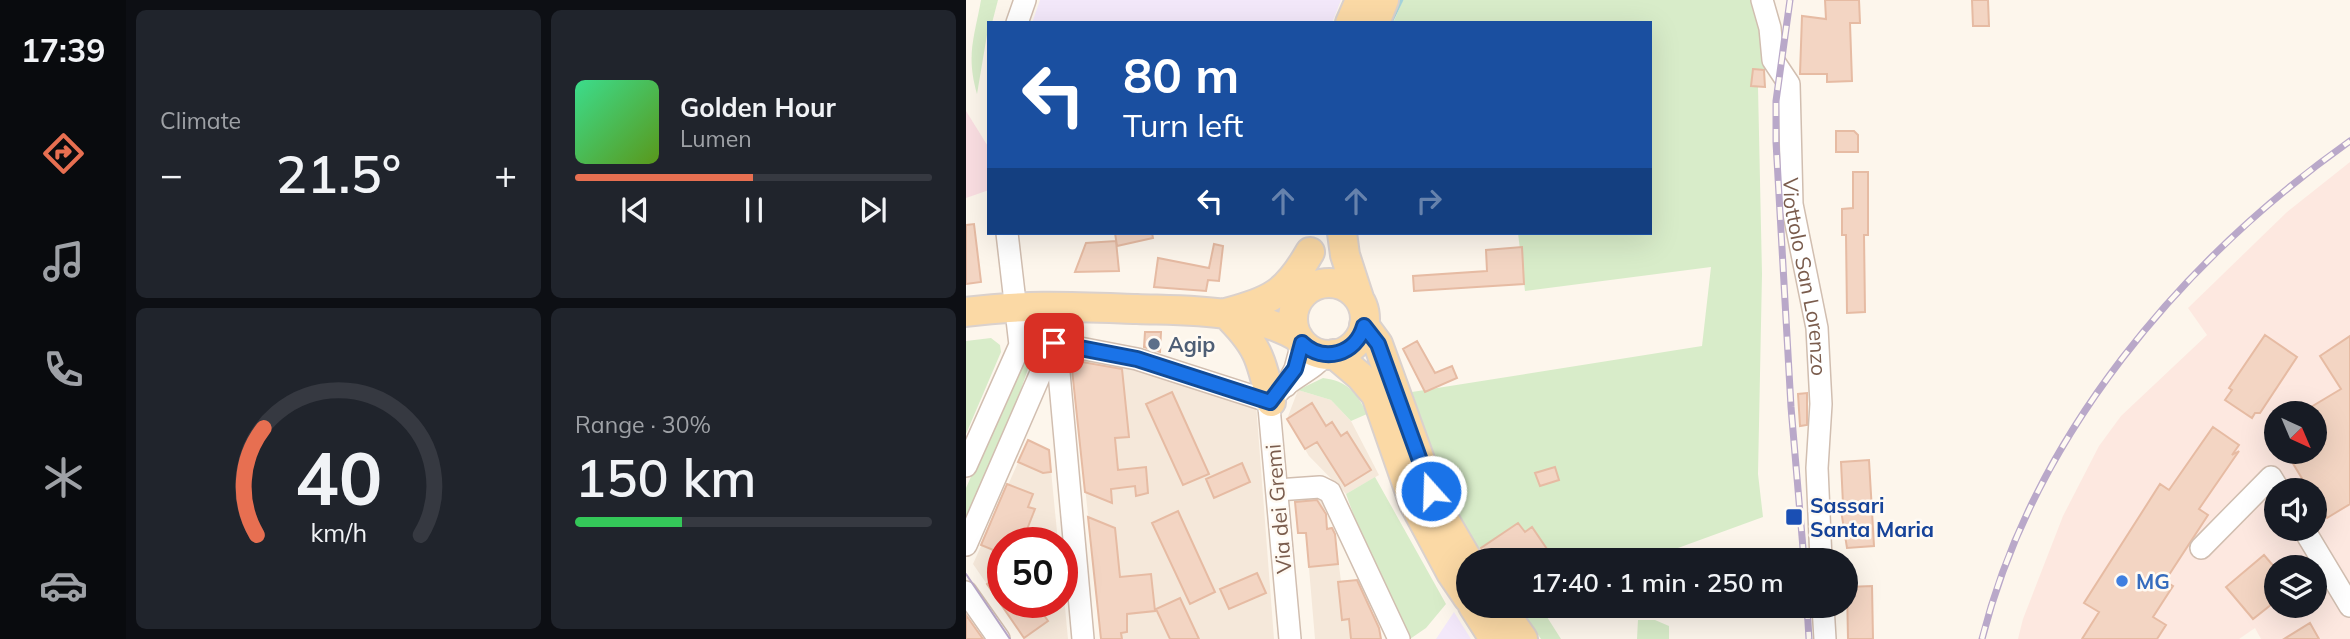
<!DOCTYPE html>
<meta charset="utf-8">
<style>
body{margin:0;font-family:Mulish,sans-serif;background:#20242c;color:#f1f3f6;height:100vh;display:flex;flex-direction:column;font-size:26px;white-space:nowrap}
*{box-sizing:border-box;margin:0}
p{font-size:23px;color:#9ea1a6}
.icon{flex:none;width:38px;height:38px;fill:none;stroke:currentColor;stroke-width:2;stroke-linecap:round;stroke-linejoin:round}
.map{position:relative;flex:1;overflow:hidden}
.details{display:flex;flex-direction:column;gap:10px;padding:10px;background:#0d0f14;width:840px}
.details>*{flex:none}
.top-card{position:absolute;left:21px;top:21px;width:665px;height:214px;border-radius:0px;box-shadow:0 7px 28px #0002;background:#1a4fa0;color:#fff;overflow:hidden}
.needle{width:46px;rotate:136deg}
.fabs{position:absolute;left:1298px;top:401px;display:grid;gap:14px}
.fabs a{display:grid;place-items:center;width:63px;height:63px;border-radius:50%;background:#171b24;box-shadow:0 7px 28px #0002;font-size:35px}
.speed{position:absolute;left:21px;top:527px;display:flex;gap:14px;font-size:35px;font-weight:700;text-align:center}
.speed>*{display:grid;place-content:center;width:91px;height:91px;border-radius:50%;background:#171b24;box-shadow:0 7px 28px #0002;line-height:1}
.speed .limit{border:10px solid #d22;background:#fff;color:#111}
.pin{position:absolute;display:grid;place-items:center;width:60px;height:60px;color:#fff;margin:-30px;border-radius:14px;box-shadow:0 4px 10px #0006}
.me{position:absolute;width:77px;margin:-38px;rotate:340deg;stroke-linejoin:round;filter:drop-shadow(0 0 5px #0008)}
.turn{display:flex;align-items:center;gap:24px;height:147px;padding:0 21px;font-size:32px}
.turn .icon{width:91px;height:91px;stroke-width:2.5}
.turn b{display:block;font-size:49px;line-height:60px}
.lanes{display:flex;align-items:center;height:66px;padding:0 21px;background:#0003;justify-content:center;gap:35px;direction:ltr}
.lanes .off{opacity:.35}
.big{font-size:52px;font-weight:600;line-height:1.1}
.details .card{flex:1;display:flex;flex-direction:column;justify-content:center;gap:10px;min-width:0;padding:0 24px;border-radius:10px;background:#20242c}
.details .dial{align-items:center;gap:0}
.dial svg{height:182px;overflow:visible;fill:none;stroke:#363941;stroke-width:7;stroke-linecap:round;text-anchor:middle}
.dial text{fill:#f1f3f6;stroke:none}
.song{display:flex;align-items:center;gap:21px}
.cover{width:84px;height:84px;border-radius:10px;background:linear-gradient(135deg,hsl(150 70% 55%),hsl(90 70% 35%))}
.played{height:7px;border-radius:4px;background:linear-gradient(90deg,#e76f51 50%,#363941 50%)}
.keys{display:flex;justify-content:space-around;direction:ltr}
.heat{display:flex;justify-content:space-between;align-items:center;font-size:38px;direction:ltr}
.charge{height:10px;border-radius:5px;background:linear-gradient(90deg,#34c759 30%,#363941 0)}
.details .tiles{flex:1;display:grid;gap:10px;grid-template-columns:repeat(2,1fr)}
.trip{position:absolute;left:490px;top:548px;width:402px;height:70px;border-radius:35px;background:#171b24;box-shadow:0 7px 28px #0002;font-weight:600;line-height:70px;text-align:center}
main{display:flex;flex:1;min-height:0}
.menu{display:flex;flex-direction:column;width:126px;justify-content:space-around;align-items:center;background:#090b0e;color:#9ea1a6}
.menu .icon{width:49px;height:49px}
.menu .on{color:#e76f51}
.menu b{font-size:32px;color:#f1f3f6}
.map>svg:first-child{display:block}
</style>
<main>
<nav class="menu">
<b>17:39</b>
<svg class="icon on" aria-label="directions" viewBox="0 0 24 24"><path d="M12 3l9 9-9 9-9-9zM9 14v-3h6M13 9l2 2-2 2"/></svg>
<svg class="icon" aria-label="music" viewBox="0 0 24 24"><path d="M9 18V5l10-2v13"/><circle cx="6" cy="18" r="3"/><circle cx="16" cy="16" r="3"/></svg>
<svg class="icon" aria-label="phone" viewBox="0 0 24 24"><path d="M5 4h4l2 5-3 2q2 4 5 5l2-3 5 2v4C11 20 4 13 5 4z"/></svg>
<svg class="icon" aria-label="climate" viewBox="0 0 24 24"><path d="M12 3v18M4 7l16 10M4 17L20 7"/></svg>
<svg class="icon" aria-label="car" viewBox="0 0 24 24"><path d="M5 17H2v-5l4-1 3-4h7l3 4 3 1v5h-3M9 17h6M6 11h13"/><circle cx="7" cy="17" r="2"/><circle cx="17" cy="17" r="2"/></svg>
</nav>
<section class="details">
<div class="tiles">
<div class="card"><p>Climate</p>
<div class="heat"><a>−</a><b class="big">21.5°</b><a>+</a></div>
</div>
<div class="card">
<div class="song"><i class="cover"></i><div><b>Golden Hour</b><p>Lumen</p></div></div>
<div class="played"></div>
<div class="keys"><svg class="icon" aria-label="previous" viewBox="0 0 24 24"><path d="M18 5L8 12l10 7zM5 5v14"/></svg><svg class="icon" aria-label="pause" viewBox="0 0 24 24"><path d="M8 5v14M16 5v14"/></svg><svg class="icon" aria-label="next" viewBox="0 0 24 24"><path d="M6 5l10 7-10 7zM19 5v14"/></svg></div>
</div>
<div class="card dial"><svg viewBox="0 0 100 80">
<path d="M14 69A42 42 0 1 1 86 69"/>
<path d="M14 69A42 42 0 0 1 17 22" stroke="#e76f51"/>
<text x="50" y="56" font-size="32" font-weight="700">40</text>
<text x="50" y="72" font-size="11">km/h</text>
</svg></div>
<div class="card"><p>Range · 30%</p><b class="big">150 km</b><div class="charge"></div></div>
</div>
</section>
<div class="map">
<svg width="1384" height="639" viewBox="0 0 1384 639">
<rect width="100%" height="100%" fill="#fdf6ec"/>
<!-- residential -->
<path fill="#f5e8da" d="M105,353L155,363L290,404L308,639H135Z
M332,390L365,400L385,421L413,475L380,494L343,456L321,419Z
M62,440L83,450L92,542H37V602H96V576L102,639H59L7,564Z
M357,492L361,528H368L375,581L401,579L405,615H412L415,639H349L340,533H332L328,495Z"/>
<!-- commercial -->
<path fill="#fde8e0" fill-rule="evenodd" d="M1384,162V639H1295L1289,628L1273,639H1052L1057,619L1097,516L1133,446L1155,416L1241,335L1222,308L1321,212ZM1311,413H1349V452H1311ZM1311,490H1349V528H1311ZM1311,567H1349V606H1311Z"/>
<!-- education -->
<path fill="#f3e8fa" d="M74,0H375L366,23H66Z
M488,612L505,639H470Z"/>
<!-- medical -->
<path fill="#fbdfe3" d="M0,111L23,148V190L0,198Z"/>
<!-- green -->
<path fill="#d8ecc9" d="M15,0H32L26,23H23L11,94C0,55 8,39 15,0Z
M437,0H792L804,28L800,70H787L785,86L792,87L796,274L792,474L797,517L679,560H572L583,552L566,528L559,532L552,523L511,551L473,473L446,392L736,346L745,267L559,291L552,233H684V23H427Z
M25,338L34,345L35,352L0,434V341Z
M61,349H65L67,354L40,434L0,528V488Z
M357,378C381,381 391,392 401,414L385,421L365,400L332,390Z
M409,477L480,604L460,628L444,639L396,538L380,494Z
M553,606H574L595,639H575Z
M672,620H689L703,626V639H671Z"/>
<g fill="none" stroke-linecap="round" stroke-linejoin="round">
<!-- stream -->
<path stroke="#a5d3da" stroke-width="4.5" d="M424,23L435,0"/>
</g>
<!-- building -->
<path fill="#f3d5c3" stroke="#e6bba3" stroke-width="2" d="M859,0H893L894,23H884L886,81L861,82V74H834L836,16L860,19Z
M1006,0H1022L1023,26H1007Z
M787,69L798,70L799,87L785,86Z
M870,131H888L892,135V152H870Z
M887,172H902V235H898L899,312L881,313L880,235H876V209L887,208Z
M8,224L15,282L0,284V225Z
M149,233H186L187,238L151,246Z
M150,241L153,271L109,272L120,243Z
M248,244L257,246L253,281L242,280L240,291L188,287L192,258L243,268Z
M556,247L558,284L448,291L447,276L521,271L520,250Z
M179,332H195L194,352L178,347Z
M1299,335L1331,357L1294,413H1289L1286,418L1259,400L1266,390L1263,388Z
M1384,336V504L1361,518L1349,500V490H1343L1320,452H1349V413H1335L1375,389L1354,356Z
M451,341L469,373L486,366L491,378L459,392L437,349Z
M105,360L156,369L163,437L149,438L152,470L180,467L182,493L170,496L169,486L145,489L146,503L119,492Z
M206,392L243,474L217,485L180,404Z
M841,393V425L834,426L832,394Z
M346,403L360,426L366,422L375,436L381,432L405,470L379,486L351,442L339,449L321,419Z
M1247,427L1273,445L1266,455L1273,451L1233,509L1242,515L1199,581L1207,586L1187,617L1200,625L1191,639H1116L1133,612L1118,603L1194,484L1203,490Z
M62,440L83,450L85,472L77,473L52,462Z
M903,460L908,546L881,548L874,504H877L875,462Z
M276,463L284,482L248,498L240,479Z
M589,467L593,480L574,486L569,473Z
M41,484L67,494L62,507L69,509L56,542H37V554L15,545Z
M351,500L360,514L361,529L366,528L369,534L372,564L343,567L340,533H332L329,502Z
M212,511L249,592L224,604L186,523Z
M122,517L149,528L154,577L185,574L189,611L161,614V632L155,633L156,639H135Z
M552,523L559,532L566,527L583,552L572,560H519L515,548Z
M1298,555L1311,570V600L1287,619L1260,587Z
M37,573V602H92L76,612L82,621L58,638L21,584Z
M291,573L300,593L263,609L254,589Z
M391,580L413,628L415,639H385L383,619L376,620L372,582Z
M906,586L907,639H882L881,587Z
M214,598L233,639H204L190,609Z
M0,615L17,639H0Z
M1344,623L1353,639H1318Z"/>
<g fill="none" stroke-linecap="round" stroke-linejoin="round">
<defs>
<g id="minor">
<path id="s1" d="M796,0L804,28L807,60L823,84L826,204L851,328L855,404L851,468L855,560"/>
<path d="M51,23L59,0"/>
<path d="M87,306L117,639"/>
<path d="M88,343L171,359L305,402"/>
<path d="M320,386L329,369L336,343"/>
<path d="M0,466L54,345L41,233"/>
<path d="M311,490L354,487L364,492L433,639"/>
<path d="M1337,528L1384,606"/>
<path d="M0,545L87,345"/>
<path d="M1235,548L1305,477L1313,490"/>
<path d="M0,592L33,639"/>
<path d="M857,606L859,639"/>
<path d="M324,639L303,407C311,382 345,374 360,354"/>
</g>
<path id="major" d="M384,23L394,0
M409,23L418,0
M376,233L379,255L393,298
M327 319a36 36 0 1 1 72 0a36 36 0 1 1-72 0Z
M0,312C58,304 113,307 171,309C226,311 283,309 332,337
M259,313C292,345 295,358 305,402
M260,313C306,300 320,294 344,252
M398,325L412,344L471,507L502,560
M368,354L394,376L410,395L448,504L485,573L502,598
M507,606L528,639
M534,606L557,639"/>
</defs>
<!-- minor casing -->
<use href="#minor" stroke="#d1beb0" stroke-width="24"/>
<!-- major casing -->
<use href="#major" stroke="#dad1cd" stroke-width="32"/>
<!-- minor -->
<use href="#minor" stroke="#fff" stroke-width="21"/>
<!-- major -->
<use href="#major" stroke="#fbd9a5" stroke-width="28"/>
<!-- tram -->
<path stroke="#b9a8c9" stroke-width="2" d="M0,574L44,639"/>
<defs>
<path id="rail" d="M824,0L810,101V142L825,407L838,560
M841,606L843,639
M1016,639C1068,435 1215,261 1384,141"/>
</defs>
<!-- rail casing -->
<use href="#rail" stroke="#b9a8c9" stroke-width="7"/>
<!-- rail -->
<use href="#rail" stroke="#fffaf3" stroke-width="4.5" stroke-dasharray="13" stroke-linecap="butt"/>
</g>
<g fill="none" stroke-linecap="round" stroke-linejoin="round">
<defs>
<path id="route" d="M88,343L171,359L304,402L329,369L336,343C358,364 390,354 398,326L412,344L465,491"/>
</defs>
<!-- route casing -->
<use href="#route" stroke="#114b97" stroke-width="18"/>
<!-- route -->
<use href="#route" stroke="#1a73e8" stroke-width="12"/>
</g>
<!-- markers -->
<circle fill="#5c6f8a" stroke="#fffaf3" stroke-width="2.5" cx="188" cy="344" r="7"/>
<rect fill="#1a4fb4" stroke="#fffaf3" stroke-width="2.5" x="819" y="508" width="18" height="18" rx="3.5"/>
<circle fill="#3f7fe0" stroke="#fffaf3" stroke-width="2.5" cx="1156" cy="581" r="7"/>
<g text-anchor="middle" dominant-baseline="central" stroke-width="5" stroke-linejoin="round" paint-order="stroke">
<!-- street labels -->
<g font-size="21" fill="#7a5c4d" stroke="#fffaf3">
<text stroke="none"><textPath href="#s1" startOffset="284">Viottolo San Lorenzo</textPath></text>
<text transform="translate(312 509) rotate(-95)">Via dei Gremi</text>
</g>
<!-- service labels -->
<g font-size="21" font-weight="bold" fill="#4e5e75" stroke="#fffaf3" text-anchor="start">
<text x="202" y="344">Agip</text>
</g>
<!-- transit labels -->
<g font-size="21" font-weight="bold" fill="#164399" stroke="#fffaf3" text-anchor="start">
<text x="844" y="505">Sassari<tspan x="844" dy="24">Santa Maria</tspan></text>
</g>
<!-- shop labels -->
<g font-size="21" font-weight="bold" fill="#366cbe" stroke="#fffaf3" text-anchor="start">
<text x="1170" y="581">MG</text>
</g>
</g>
</svg>
<div class="fabs">
<a><svg class="needle" viewBox="-14 -14 28 28"><path d="M0-13l5 13h-10z" fill="#e53935"/><path d="M0 13l5-13h-10z" fill="#9ea1a6"/></svg></a>
<a><svg class="icon" aria-label="sound" viewBox="0 0 24 24"><path d="M4 9h4l5-4v14l-5-4H4zM17 9q2 3 0 6"/></svg></a>
<a><svg class="icon" aria-label="layers" viewBox="0 0 24 24"><path d="M12 4l9 5-9 5-9-5zM3 14l9 5 9-5"/></svg></a>
</div>
<div class="speed"><div class="limit">50</div></div>
<div class="pin" style="left:88px;top:343px;background:#d93025"><svg class="icon" aria-label="arrive" viewBox="0 0 24 24"><path d="M6 21V4h12l-3 4 3 4H6"/></svg></div>
<svg class="me" style="left:465px;top:491px" viewBox="-20 -20 40 40"><circle r="17" fill="#1a73e8" stroke="#fff" stroke-width="3"/><path d="M0-11L8 9 0 5-8 9z" fill="#fff"/></svg>
<div class="trip">17:40 · 1 min · 250 m</div>
<div class="top-card">
<div class="turn"><svg class="icon" aria-label="left" viewBox="0 0 24 24"><path d="M17 20v-9H6M10 6l-5 5 5 5"/></svg><div><b>80 m</b>Turn left</div></div>
<div class="lanes"><svg class="icon" aria-label="left" viewBox="0 0 24 24"><path d="M17 20v-9H6M10 6l-5 5 5 5"/></svg><svg class="icon off" aria-label="ahead" viewBox="0 0 24 24"><path d="M12 20V5M6 11l6-6 6 6"/></svg><svg class="icon off" aria-label="ahead" viewBox="0 0 24 24"><path d="M12 20V5M6 11l6-6 6 6"/></svg><svg class="icon off" aria-label="right" viewBox="0 0 24 24"><path d="M7 20v-9h11M14 6l5 5-5 5"/></svg></div>
</div>
</div>
</main>
